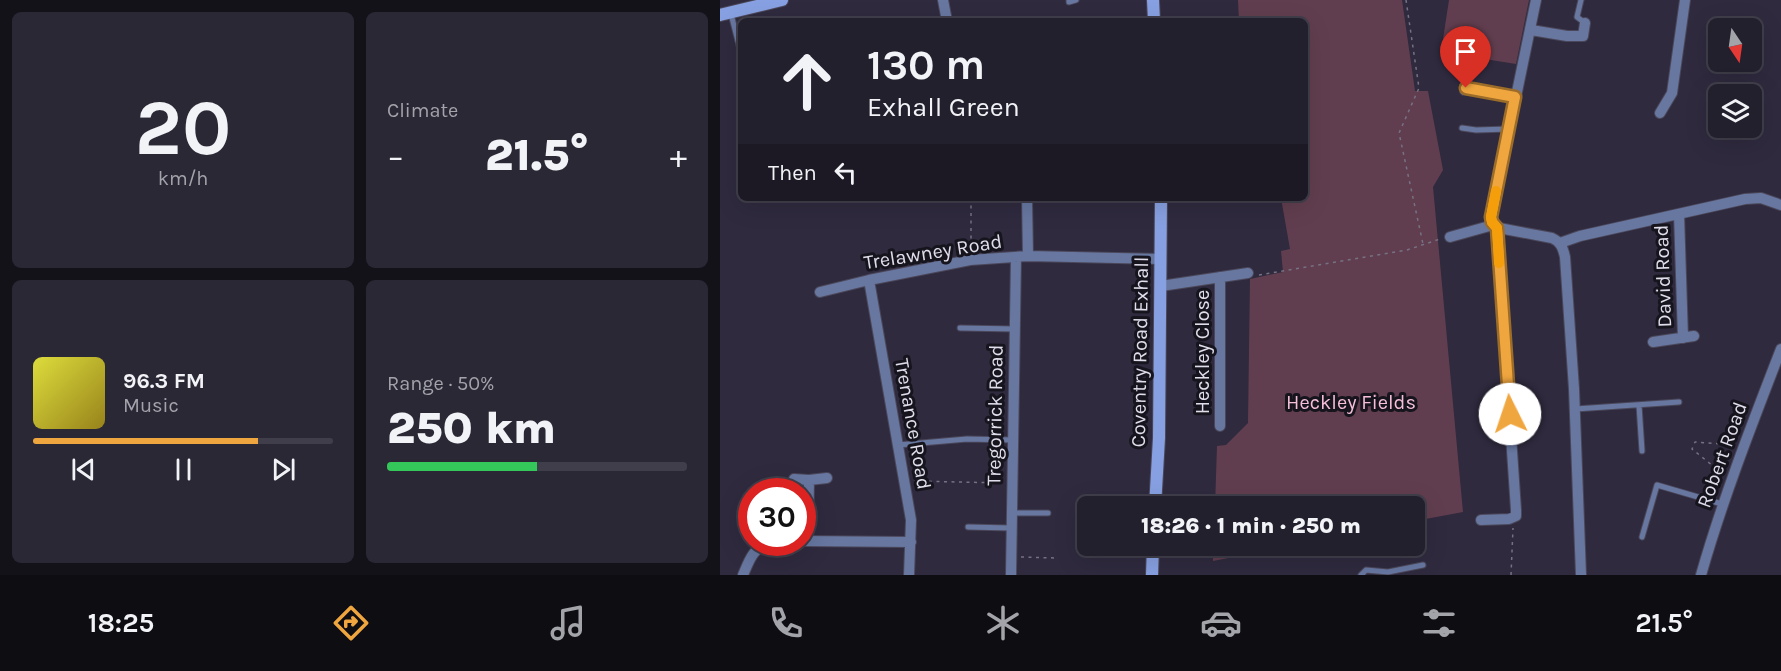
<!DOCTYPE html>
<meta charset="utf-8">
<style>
body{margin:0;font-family:Karla,sans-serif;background:#2b2836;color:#f1f3f6;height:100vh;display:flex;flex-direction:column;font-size:22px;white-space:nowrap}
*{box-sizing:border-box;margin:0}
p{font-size:20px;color:#a3a3aa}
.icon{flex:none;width:33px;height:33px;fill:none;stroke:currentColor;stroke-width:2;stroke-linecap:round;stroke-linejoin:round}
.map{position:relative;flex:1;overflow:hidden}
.details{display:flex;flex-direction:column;gap:12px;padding:12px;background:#131219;width:720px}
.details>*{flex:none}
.guide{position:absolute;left:18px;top:18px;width:570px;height:183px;border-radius:9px;box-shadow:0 6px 24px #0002,0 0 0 2px #403e4a;background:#23202e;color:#f1f3f6;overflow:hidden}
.needle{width:39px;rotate:167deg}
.controls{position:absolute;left:988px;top:18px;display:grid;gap:12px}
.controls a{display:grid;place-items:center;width:54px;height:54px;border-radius:9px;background:#23202e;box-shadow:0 6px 24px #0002,0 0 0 2px #403e4a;font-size:30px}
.speed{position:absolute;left:18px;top:478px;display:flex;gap:12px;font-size:30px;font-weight:700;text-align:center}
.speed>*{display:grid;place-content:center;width:78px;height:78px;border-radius:50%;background:#23202e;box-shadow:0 6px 24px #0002,0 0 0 2px #403e4a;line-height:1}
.speed .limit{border:9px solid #d22;background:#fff;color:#111}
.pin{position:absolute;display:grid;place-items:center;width:51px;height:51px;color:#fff;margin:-62px -26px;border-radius:50% 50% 50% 0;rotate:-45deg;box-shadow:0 0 6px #0007}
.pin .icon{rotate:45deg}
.me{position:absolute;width:66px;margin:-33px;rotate:356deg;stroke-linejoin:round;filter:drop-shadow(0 0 4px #0008)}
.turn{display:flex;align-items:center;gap:21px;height:126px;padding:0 30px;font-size:27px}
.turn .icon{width:78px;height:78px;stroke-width:2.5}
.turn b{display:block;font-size:42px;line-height:51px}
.then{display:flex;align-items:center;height:57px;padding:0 30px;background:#0003;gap:12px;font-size:22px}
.big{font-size:45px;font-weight:800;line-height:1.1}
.details .tile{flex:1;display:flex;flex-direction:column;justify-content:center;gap:9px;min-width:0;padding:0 21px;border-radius:9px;background:#2b2836}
.details .dial{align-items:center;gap:0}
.dial b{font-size:78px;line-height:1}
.song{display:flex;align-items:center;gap:18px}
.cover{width:72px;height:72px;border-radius:9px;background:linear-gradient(135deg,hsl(60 70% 55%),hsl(50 70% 35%))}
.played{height:6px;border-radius:3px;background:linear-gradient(90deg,#f0a63f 75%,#403e4a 75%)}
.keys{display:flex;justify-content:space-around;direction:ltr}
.heat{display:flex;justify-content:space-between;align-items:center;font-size:33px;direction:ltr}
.charge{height:9px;border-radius:4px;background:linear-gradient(90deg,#34c759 50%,#403e4a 0)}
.details .tiles{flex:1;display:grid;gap:12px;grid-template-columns:repeat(2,1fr)}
.trip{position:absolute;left:357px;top:496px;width:348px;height:60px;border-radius:9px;background:#23202e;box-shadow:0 6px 24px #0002,0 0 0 2px #403e4a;font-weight:800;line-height:60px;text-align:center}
.menu{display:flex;height:96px;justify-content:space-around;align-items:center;background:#0e0d12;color:#a3a3aa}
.menu .icon{width:42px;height:42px}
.menu .active{color:#f0a63f}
.menu b{font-size:27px;color:#f1f3f6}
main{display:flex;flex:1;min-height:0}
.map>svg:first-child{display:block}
</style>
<main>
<section class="details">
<div class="tiles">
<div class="tile dial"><b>20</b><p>km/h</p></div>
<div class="tile"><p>Climate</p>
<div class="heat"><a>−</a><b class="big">21.5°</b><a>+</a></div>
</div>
<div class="tile">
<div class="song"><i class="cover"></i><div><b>96.3 FM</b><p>Music</p></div></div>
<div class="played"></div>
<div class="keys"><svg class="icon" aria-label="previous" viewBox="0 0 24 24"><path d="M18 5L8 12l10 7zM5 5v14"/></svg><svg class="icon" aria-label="pause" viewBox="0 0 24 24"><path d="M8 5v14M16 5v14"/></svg><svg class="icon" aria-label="next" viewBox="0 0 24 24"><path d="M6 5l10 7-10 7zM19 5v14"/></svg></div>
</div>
<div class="tile"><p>Range · 50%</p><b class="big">250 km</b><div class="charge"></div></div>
</div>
</section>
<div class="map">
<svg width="1061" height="575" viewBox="0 0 1061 575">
<rect width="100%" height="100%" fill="#2f2a3e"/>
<!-- green -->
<path fill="#613e4f" d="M518,0H682L695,91H708L723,170L713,187L743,512L695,521L694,507H495L497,446L506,445L528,423L530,279L563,272L561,251L570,249L561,198H585V21H519Z
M729,0H809L796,64L721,52Z
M493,546H570L493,561Z"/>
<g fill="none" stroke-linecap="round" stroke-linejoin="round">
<defs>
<path id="lane" d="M349,0V2L356,0
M861,0L857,17L865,23
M11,14L21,53
M743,92L746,88L795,97
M742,128L756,130L789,129
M240,328L295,329
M919,405L922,451
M855,409L959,402
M178,445L247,439L293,440
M292,513H328
M248,527L291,528
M922,537L937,485L1002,504
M641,575L646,570L668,572L703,565"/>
<path id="street" d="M223,0L227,21
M811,30L847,36H863L865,23
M940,113L952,93L965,0
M307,198L308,256
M959,214L963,338
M773,225L771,217L774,203L816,0
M730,237L773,225L779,228L832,238C841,242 843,248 845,257L854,389L861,575
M840,243L860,236L1025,199L1041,198L1061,205
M149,280L191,520L189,575
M441,286L528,273
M100,292L149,280L250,260L308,256L441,259
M933,342L974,336
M500,426V277
M74,479L89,480L107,478
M761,520L789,519L796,516V510L777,228
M82,541L191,542
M88,541L89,480
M23,575C29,561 33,548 48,543
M291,575L296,257
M981,575C1003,498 1032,424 1061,349"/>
<path id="secondary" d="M433,0L434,21
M0,15L62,0
M435,507L439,438L441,198
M432,575L433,546"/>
</defs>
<!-- lane casing -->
<use href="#lane" stroke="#4b475a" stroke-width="7"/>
<!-- street casing -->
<use href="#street" stroke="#4b475a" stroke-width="12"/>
<!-- secondary casing -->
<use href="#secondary" stroke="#4b475a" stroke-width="14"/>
<!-- path -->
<path stroke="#767283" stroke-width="1.5" stroke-dasharray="3 4.5" stroke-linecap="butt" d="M686,0L699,88L679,133L703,244
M251,198V248
M539,275L687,250L720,239
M1003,472L998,470L972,449L975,442L1014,445
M194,481L282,483
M301,557L336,558
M791,575L793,528"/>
<!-- lane -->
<use href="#lane" stroke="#6777a0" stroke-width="5"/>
<!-- street -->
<use href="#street" stroke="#6777a0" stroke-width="10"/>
<!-- secondary -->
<use href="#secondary" stroke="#87a0e1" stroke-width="12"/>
</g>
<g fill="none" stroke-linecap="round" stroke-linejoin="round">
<defs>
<path id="route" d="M746,88L795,97L771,217L772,222L777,228L790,414"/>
</defs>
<!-- route casing -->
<use href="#route" stroke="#9c6c29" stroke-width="15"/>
<!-- route -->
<use href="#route" stroke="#f0a63f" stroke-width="10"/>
<!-- slow -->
<path stroke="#f59e0b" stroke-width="10" d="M776,191L771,217L772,222L777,228L779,263"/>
</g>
<g text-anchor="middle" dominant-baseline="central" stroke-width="6" stroke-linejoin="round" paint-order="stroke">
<!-- street labels -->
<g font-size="20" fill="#e1deec" stroke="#16141d">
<text transform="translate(213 252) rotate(-9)">Trelawney Road</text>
<text transform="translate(943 276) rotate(-92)">David Road</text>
<text transform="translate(420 352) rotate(-89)">Coventry Road Exhall</text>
<text transform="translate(482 352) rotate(-90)">Heckley Close</text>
<text transform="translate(275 415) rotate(-89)">Tregorrick Road</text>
<text transform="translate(193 424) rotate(80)">Trenance Road</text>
<text transform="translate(1002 455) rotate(-70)">Robert Road</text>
</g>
<!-- park labels -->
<g font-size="20" fill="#f6bfd8" stroke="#16141d">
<text x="631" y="402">Heckley Fields</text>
</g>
</g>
</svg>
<div class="controls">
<a><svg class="needle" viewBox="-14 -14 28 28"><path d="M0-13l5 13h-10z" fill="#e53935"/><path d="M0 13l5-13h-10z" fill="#a3a3aa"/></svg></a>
<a><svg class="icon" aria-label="layers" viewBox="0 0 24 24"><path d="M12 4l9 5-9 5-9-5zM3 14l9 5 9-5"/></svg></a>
</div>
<div class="speed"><div class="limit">30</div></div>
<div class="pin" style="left:746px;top:88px;background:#d93025"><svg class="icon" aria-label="arrive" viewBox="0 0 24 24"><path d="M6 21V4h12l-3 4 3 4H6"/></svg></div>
<svg class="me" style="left:790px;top:414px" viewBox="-20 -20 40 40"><circle r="19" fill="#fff"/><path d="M0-13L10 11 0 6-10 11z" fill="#f0a63f"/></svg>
<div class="trip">18:26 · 1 min · 250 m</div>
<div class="guide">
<div class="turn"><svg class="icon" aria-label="ahead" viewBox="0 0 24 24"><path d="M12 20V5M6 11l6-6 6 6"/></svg><div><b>130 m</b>Exhall Green</div></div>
<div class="then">Then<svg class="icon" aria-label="left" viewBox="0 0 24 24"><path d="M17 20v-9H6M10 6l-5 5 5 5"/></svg></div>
</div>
</div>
</main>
<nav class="menu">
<b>18:25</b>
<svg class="icon active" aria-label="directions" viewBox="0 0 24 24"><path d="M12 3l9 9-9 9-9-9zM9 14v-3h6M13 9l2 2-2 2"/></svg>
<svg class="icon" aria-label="music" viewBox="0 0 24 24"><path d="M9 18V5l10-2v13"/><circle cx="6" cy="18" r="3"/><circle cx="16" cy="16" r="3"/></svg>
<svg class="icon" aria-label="phone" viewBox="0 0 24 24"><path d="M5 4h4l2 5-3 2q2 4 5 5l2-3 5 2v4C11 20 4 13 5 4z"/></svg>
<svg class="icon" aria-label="climate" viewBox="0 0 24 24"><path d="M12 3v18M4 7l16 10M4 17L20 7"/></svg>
<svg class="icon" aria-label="car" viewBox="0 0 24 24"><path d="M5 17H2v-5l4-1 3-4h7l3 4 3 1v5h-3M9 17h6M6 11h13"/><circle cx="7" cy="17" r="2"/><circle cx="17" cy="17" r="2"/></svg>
<svg class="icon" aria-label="filters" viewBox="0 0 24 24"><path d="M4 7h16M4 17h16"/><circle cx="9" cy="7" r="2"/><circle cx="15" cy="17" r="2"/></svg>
<b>21.5°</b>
</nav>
